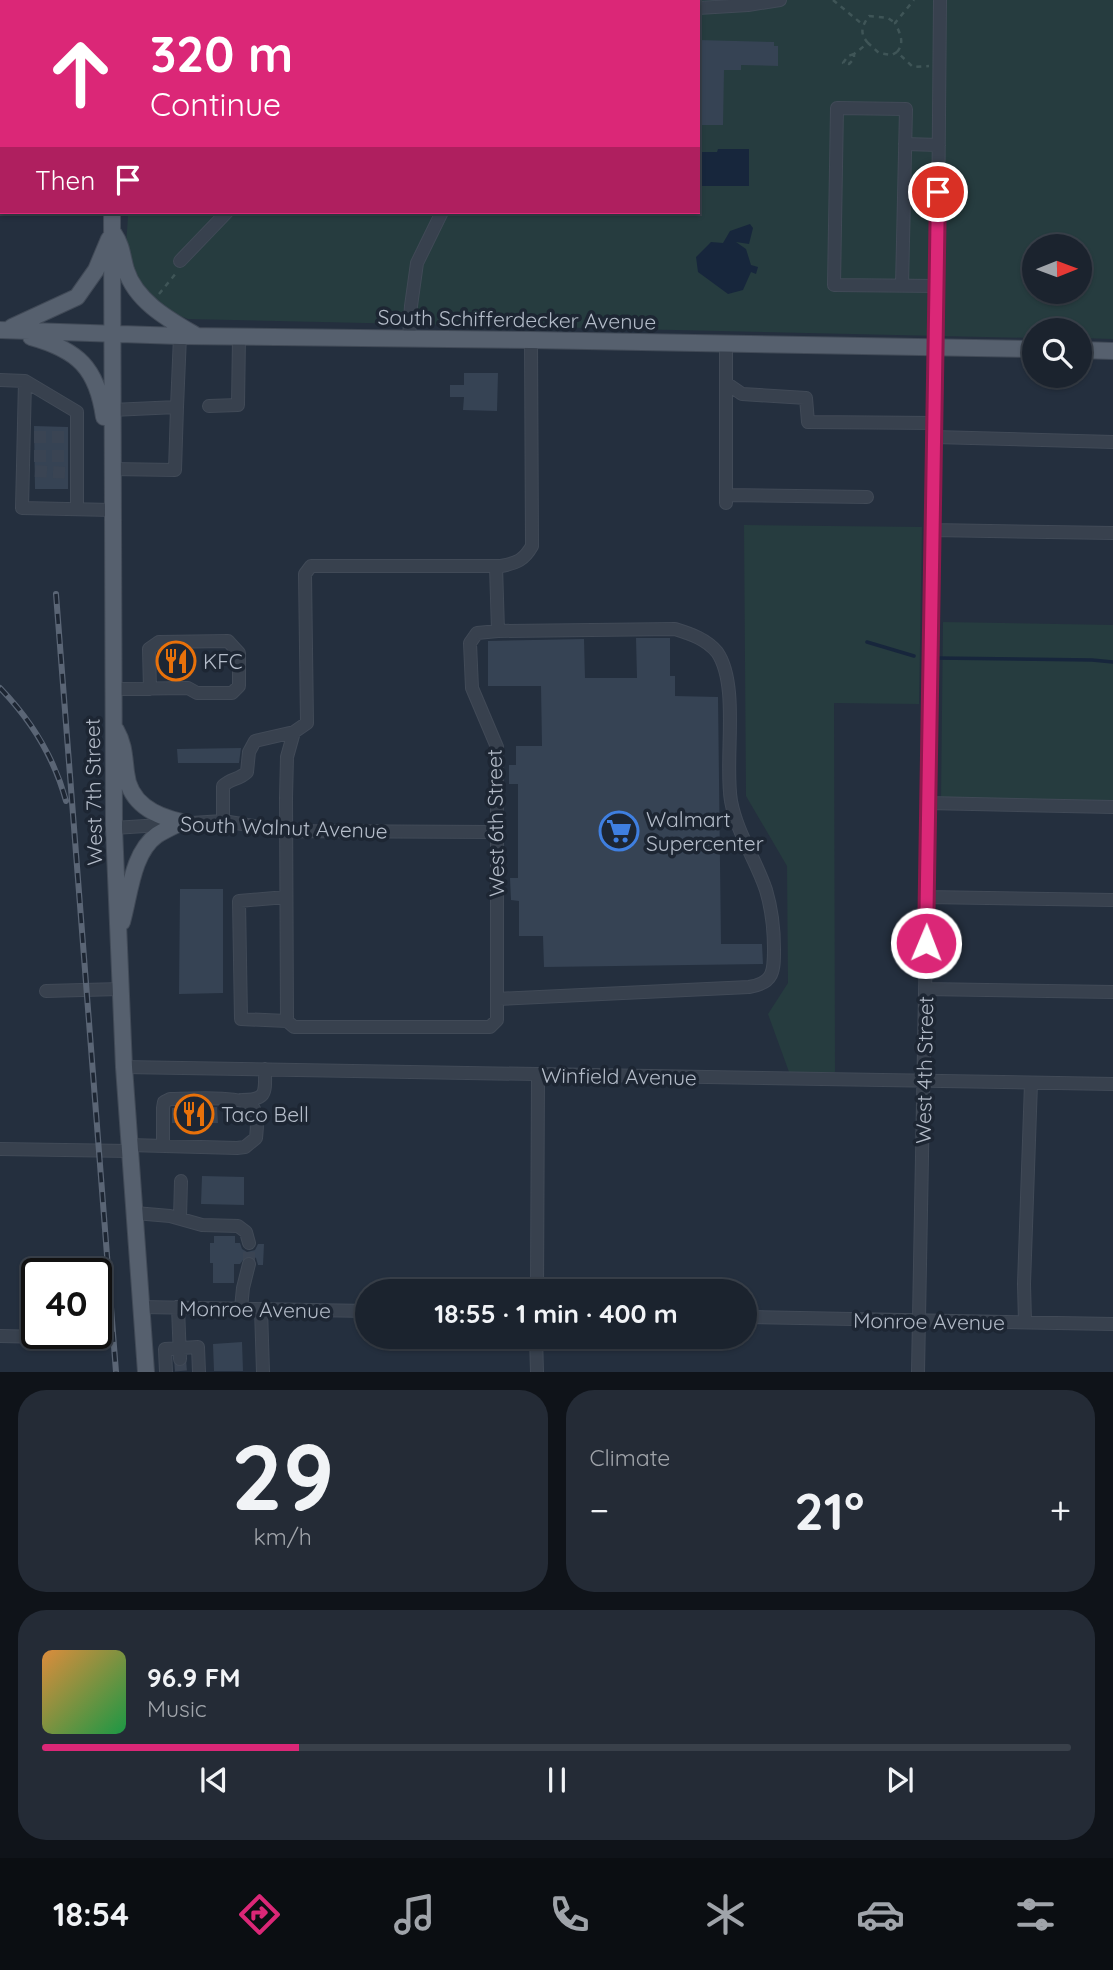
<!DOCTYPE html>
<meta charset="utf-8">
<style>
body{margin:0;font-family:Quicksand,sans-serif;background:#242b36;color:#f1f3f6;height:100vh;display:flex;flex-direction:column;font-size:26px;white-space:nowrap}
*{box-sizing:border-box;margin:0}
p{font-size:23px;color:#a0a4aa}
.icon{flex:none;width:38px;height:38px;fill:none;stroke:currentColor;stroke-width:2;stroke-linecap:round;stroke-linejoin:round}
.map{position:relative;height:1372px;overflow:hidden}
.details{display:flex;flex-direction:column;gap:18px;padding:18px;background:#0f1319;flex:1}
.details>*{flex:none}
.guide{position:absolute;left:0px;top:0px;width:700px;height:214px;box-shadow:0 2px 5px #0004,0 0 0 2px #39404a;background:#db2777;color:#fff;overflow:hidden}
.needle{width:46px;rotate:89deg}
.buttons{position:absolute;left:1022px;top:234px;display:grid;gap:14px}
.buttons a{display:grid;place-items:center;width:70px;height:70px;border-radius:50%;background:#1b232e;box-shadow:0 2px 5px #0004,0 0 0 2px #39404a;font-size:35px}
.speed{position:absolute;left:21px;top:1258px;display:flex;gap:14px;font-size:35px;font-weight:700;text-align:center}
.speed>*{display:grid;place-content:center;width:91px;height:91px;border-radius:50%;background:#1b232e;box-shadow:0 2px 5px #0004,0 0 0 2px #39404a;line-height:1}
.speed .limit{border:4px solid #111;border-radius:10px;background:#fff;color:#111}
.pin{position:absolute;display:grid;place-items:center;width:60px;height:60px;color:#fff;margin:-30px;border:4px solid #fff;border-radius:50%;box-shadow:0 2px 7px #0007}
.me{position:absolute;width:77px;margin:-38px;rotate:1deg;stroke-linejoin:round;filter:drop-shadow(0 0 5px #0008)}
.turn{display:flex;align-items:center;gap:24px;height:147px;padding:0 35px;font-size:32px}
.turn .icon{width:91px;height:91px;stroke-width:2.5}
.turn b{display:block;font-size:49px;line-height:60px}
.then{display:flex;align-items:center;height:66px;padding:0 35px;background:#0003;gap:14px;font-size:26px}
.big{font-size:52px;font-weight:700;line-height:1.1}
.details .tile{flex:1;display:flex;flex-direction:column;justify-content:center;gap:10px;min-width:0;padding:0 24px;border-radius:28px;background:#242b36}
.details .dial{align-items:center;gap:0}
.dial b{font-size:91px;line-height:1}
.song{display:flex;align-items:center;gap:21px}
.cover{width:84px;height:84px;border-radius:10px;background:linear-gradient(135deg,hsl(30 70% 55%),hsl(140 70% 35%))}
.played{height:7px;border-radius:4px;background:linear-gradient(90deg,#db2777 25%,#39404a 25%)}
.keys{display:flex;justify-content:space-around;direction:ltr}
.heat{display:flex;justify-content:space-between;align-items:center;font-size:38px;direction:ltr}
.details .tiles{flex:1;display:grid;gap:18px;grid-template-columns:1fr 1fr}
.tile:last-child{grid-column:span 2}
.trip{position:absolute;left:355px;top:1279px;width:402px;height:70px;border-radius:35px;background:#1b232e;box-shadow:0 2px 5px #0004,0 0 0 2px #39404a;font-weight:700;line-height:70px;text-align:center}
.dock{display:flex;height:112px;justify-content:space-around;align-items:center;background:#0b0e12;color:#a0a4aa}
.dock .icon{width:49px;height:49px}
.dock .current{color:#db2777}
.dock b{font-size:32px;color:#f1f3f6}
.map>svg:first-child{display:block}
</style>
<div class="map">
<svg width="1113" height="1372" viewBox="0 0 1113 1372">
<rect width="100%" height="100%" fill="#242f3e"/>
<!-- green -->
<path fill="#263c3f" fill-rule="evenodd" d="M129,0H1113V339L1080,338V331H1034V338L188,319C161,309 132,288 127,257C125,243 128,226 128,212H698V2ZM1034,247H1080V292H1034Z
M744,525L922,527L919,704L834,703L835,1072H789L768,1014L788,983L787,866L746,796Z
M943,622L1113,625V802L941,799Z"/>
<!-- water -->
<path fill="#17263c" d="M718,149H749V186H698V152H717Z
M750,224L753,228L749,244L736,242L746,249L751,265L758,267L756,274L751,272L743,290L728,294L698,272L696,257L711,242L723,243L730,231Z"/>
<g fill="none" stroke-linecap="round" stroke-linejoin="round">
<!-- stream -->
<path stroke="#17263c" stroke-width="3.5" d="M867,642L914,656
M935,658L1092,660L1113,662"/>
</g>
<!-- building -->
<path fill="#364354" d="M698,40L774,42V46H778V66L741,65V70H724L723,125H698Z
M464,373H498L497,411L463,410L464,397H450V385H464Z
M34,426L68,427V489H35Z
M636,638H670V676H675V696L718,697L721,944H762L763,964L544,967L543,936H519V901L511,900L510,878H518V784H509V765H516V746H542L541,686H488V641L584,639L585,678H637Z
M159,653H194V669L158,670Z
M241,748L239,763H178L177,749Z
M180,889H223V993L179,994Z
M217,1107L218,1123H172V1108Z
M202,1176L244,1177V1205L201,1204Z
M214,1236H235V1243H240L242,1249L247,1252L255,1250L258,1244H264L263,1265H258L256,1258L252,1256H246L240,1264H234V1283H213V1263H210V1243H214Z
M242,1342L243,1371H214L213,1344Z"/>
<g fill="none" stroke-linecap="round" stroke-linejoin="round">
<!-- minor-tunnel -->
<path stroke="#3a4453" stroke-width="12" stroke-dasharray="12 6" stroke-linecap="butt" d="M34,437H71
M34,456H71
M35,471L71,473
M249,1264V1243
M180,1359L181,1372"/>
<defs>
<path id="minor" d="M537,2V0
M698,8L748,5L780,0
M905,144L939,145
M180,261L227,212
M902,286L906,109L837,108L834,285L937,286
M409,338L411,306L417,263L442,212
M0,380L25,381L22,508L112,510
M25,381L77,412V509
M726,383L742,394L806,398L808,422L935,423
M209,406L238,405L239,337
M112,410L177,407L180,336
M935,437L1113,442
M112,469L175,470L177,407
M726,495L867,497
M726,503V344
M933,530L1113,533
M496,566L498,631L477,633L470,643L472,688L497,747V1020L490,1027H294L287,1021L286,798L287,757L294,732L307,723L305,574L311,566H501C517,563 524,560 532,546L531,340
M113,689L188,688L197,693H232L239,686V653L228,641L159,642L149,649L150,689
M928,803L1113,807
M223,821V786C231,778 239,780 247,772L249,752L255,741L294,732
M114,828L223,821L286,831L497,832
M286,897L239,901L241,1019L287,1021
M927,897L1113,900
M925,989L1113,992
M46,991L120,989
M497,999L749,987C774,983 774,971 774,949C774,929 772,910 766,890C756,860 737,833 731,801C724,761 740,685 717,652C706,639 691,634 675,629L498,631
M124,1067L1113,1084
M242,1100C268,1100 265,1092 265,1069
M129,1145L237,1148L245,1147L256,1138C257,1128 259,1114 252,1106C243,1095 185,1099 170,1099L164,1102L163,1108V1146
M0,1149L129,1151
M135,1213L170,1216L202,1225L238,1226L246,1232L249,1243
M180,1218L181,1181
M537,1292L538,1074
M142,1307L368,1311
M178,1307L180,1359
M241,1308L243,1288L249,1264
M261,1309L263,1372
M746,1317L1113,1324
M1025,1322L1024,1284L1031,1083
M0,1336L90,1338
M536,1337L537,1372
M166,1372L165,1349L198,1347L199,1372
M918,1372L937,348L940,0"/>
<path id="major" d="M112,2V0
M112,212L114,828L124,1067L146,1372
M114,234C122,246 122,256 126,270C136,302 170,320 197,336
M12,327L77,297L96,270L109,239
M0,330L180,336L531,340L1034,349
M31,337C78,350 97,368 104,417
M1080,350L1113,351
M116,730C124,744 124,756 126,772C129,803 154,816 182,822
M122,922C130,894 132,853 157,835C165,830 174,826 182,822"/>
</defs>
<!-- minor casing -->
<use href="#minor" stroke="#414a57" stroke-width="14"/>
<!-- major casing -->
<use href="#major" stroke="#414a57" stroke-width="18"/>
<!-- path -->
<path stroke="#3f5557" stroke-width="2.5" stroke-dasharray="5 5" stroke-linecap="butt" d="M223,0V2
M460,0L461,2
M833,0L862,24
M282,2L283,0
M485,2L486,0
M868,43C859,33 862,26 869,16L888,18L895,23
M897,52C905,43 900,33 895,23L914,0
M854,54L848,56L843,63L849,64L854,59V54L868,43L879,53L892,55L897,52L913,67L929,66
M159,294L177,272"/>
<!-- minor -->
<use href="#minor" stroke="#38414e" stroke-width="12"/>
<!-- major -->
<use href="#major" stroke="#56606e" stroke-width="16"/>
<defs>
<path id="rail" d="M56,594L116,1372
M0,688C32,721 54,757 66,801"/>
</defs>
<!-- rail casing -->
<use href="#rail" stroke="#5a6575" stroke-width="6"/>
<!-- rail -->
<use href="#rail" stroke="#1d2633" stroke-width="3.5" stroke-dasharray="10" stroke-linecap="butt"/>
</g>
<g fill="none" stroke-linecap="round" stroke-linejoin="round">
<defs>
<path id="route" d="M926,943L938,192"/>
</defs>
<!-- route casing -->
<use href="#route" stroke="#8e194d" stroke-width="18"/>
<!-- route -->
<use href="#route" stroke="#db2777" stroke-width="12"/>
</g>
<!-- icons -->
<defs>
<symbol id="restaurant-ring" viewBox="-11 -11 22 22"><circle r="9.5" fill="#1d2633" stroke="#e8710a" stroke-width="1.5"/><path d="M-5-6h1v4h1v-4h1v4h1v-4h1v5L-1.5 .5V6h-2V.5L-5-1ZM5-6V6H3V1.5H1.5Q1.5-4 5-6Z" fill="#e8710a"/></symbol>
<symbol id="supermarket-ring" viewBox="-11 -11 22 22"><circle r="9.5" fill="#1d2633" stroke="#3f7fe0" stroke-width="1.5"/><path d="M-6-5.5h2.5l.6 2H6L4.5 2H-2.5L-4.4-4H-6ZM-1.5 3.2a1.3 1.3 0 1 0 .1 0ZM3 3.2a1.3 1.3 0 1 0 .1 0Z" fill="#3f7fe0"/></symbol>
</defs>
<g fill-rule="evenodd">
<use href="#restaurant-ring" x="154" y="639" width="44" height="44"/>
<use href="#supermarket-ring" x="597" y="809" width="44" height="44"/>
<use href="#restaurant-ring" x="172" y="1092" width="44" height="44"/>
</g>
<g text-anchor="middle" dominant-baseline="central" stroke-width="7" stroke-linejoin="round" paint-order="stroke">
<!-- street labels -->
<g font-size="21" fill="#b4bcc9" stroke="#1d2633">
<text transform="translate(517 319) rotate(1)">South Schifferdecker Avenue</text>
<text transform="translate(93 792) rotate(-91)">West 7th Street</text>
<text transform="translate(495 823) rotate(-91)">West 6th Street</text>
<text transform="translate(284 827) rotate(2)">South Walnut Avenue</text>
<text transform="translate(924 1070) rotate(-89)">West 4th Street</text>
<text transform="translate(619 1076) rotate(1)">Winfield Avenue</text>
<text transform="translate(255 1309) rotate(1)">Monroe Avenue</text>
<text transform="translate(929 1321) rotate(1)">Monroe Avenue</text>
</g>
<!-- poi labels -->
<g font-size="21" fill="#b4bcc9" stroke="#1d2633" text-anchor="start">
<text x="203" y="661">KFC</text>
<text x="646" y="819">Walmart<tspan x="646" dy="24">Supercenter</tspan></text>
<text x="221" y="1114">Taco Bell</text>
</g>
</g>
</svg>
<div class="buttons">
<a><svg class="needle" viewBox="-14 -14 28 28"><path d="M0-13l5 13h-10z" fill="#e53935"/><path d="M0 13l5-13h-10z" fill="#a0a4aa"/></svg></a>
<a><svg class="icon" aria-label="search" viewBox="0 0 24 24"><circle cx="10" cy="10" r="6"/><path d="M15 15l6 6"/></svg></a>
</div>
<div class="speed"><div class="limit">40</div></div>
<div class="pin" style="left:938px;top:192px;background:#d93025"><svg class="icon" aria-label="arrive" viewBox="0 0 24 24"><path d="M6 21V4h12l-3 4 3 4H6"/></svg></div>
<svg class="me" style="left:926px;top:943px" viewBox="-20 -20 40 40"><circle r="17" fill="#db2777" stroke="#fff" stroke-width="3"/><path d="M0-11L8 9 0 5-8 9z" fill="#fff"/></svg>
<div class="trip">18:55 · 1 min · 400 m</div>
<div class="guide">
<div class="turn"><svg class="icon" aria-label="ahead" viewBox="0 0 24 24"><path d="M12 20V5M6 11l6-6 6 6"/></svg><div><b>320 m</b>Continue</div></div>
<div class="then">Then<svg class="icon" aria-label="arrive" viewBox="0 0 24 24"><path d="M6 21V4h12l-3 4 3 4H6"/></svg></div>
</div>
</div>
<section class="details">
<div class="tiles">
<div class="tile dial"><b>29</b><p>km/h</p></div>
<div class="tile"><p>Climate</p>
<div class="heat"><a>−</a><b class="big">21°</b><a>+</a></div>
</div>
<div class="tile">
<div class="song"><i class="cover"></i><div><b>96.9 FM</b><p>Music</p></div></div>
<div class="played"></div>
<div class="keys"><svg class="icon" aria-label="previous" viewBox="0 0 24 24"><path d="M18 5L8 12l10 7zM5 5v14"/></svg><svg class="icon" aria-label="pause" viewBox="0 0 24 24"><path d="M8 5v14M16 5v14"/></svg><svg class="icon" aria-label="next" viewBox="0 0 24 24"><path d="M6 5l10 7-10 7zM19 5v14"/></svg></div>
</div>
</div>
</section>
<nav class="dock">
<b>18:54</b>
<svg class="icon current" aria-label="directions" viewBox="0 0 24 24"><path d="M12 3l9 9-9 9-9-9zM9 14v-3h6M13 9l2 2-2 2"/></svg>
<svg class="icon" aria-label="music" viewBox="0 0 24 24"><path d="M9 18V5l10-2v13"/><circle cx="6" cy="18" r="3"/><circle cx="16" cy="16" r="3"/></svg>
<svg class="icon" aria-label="phone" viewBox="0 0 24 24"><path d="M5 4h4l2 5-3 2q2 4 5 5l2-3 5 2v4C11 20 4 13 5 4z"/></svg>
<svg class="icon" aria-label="climate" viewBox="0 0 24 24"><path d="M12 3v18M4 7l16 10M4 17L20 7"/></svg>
<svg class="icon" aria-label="car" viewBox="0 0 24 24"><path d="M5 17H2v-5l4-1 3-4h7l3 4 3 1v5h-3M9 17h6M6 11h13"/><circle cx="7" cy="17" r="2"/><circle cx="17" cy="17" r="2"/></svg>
<svg class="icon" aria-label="filters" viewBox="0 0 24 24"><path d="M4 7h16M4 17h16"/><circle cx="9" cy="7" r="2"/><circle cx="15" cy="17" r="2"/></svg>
</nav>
